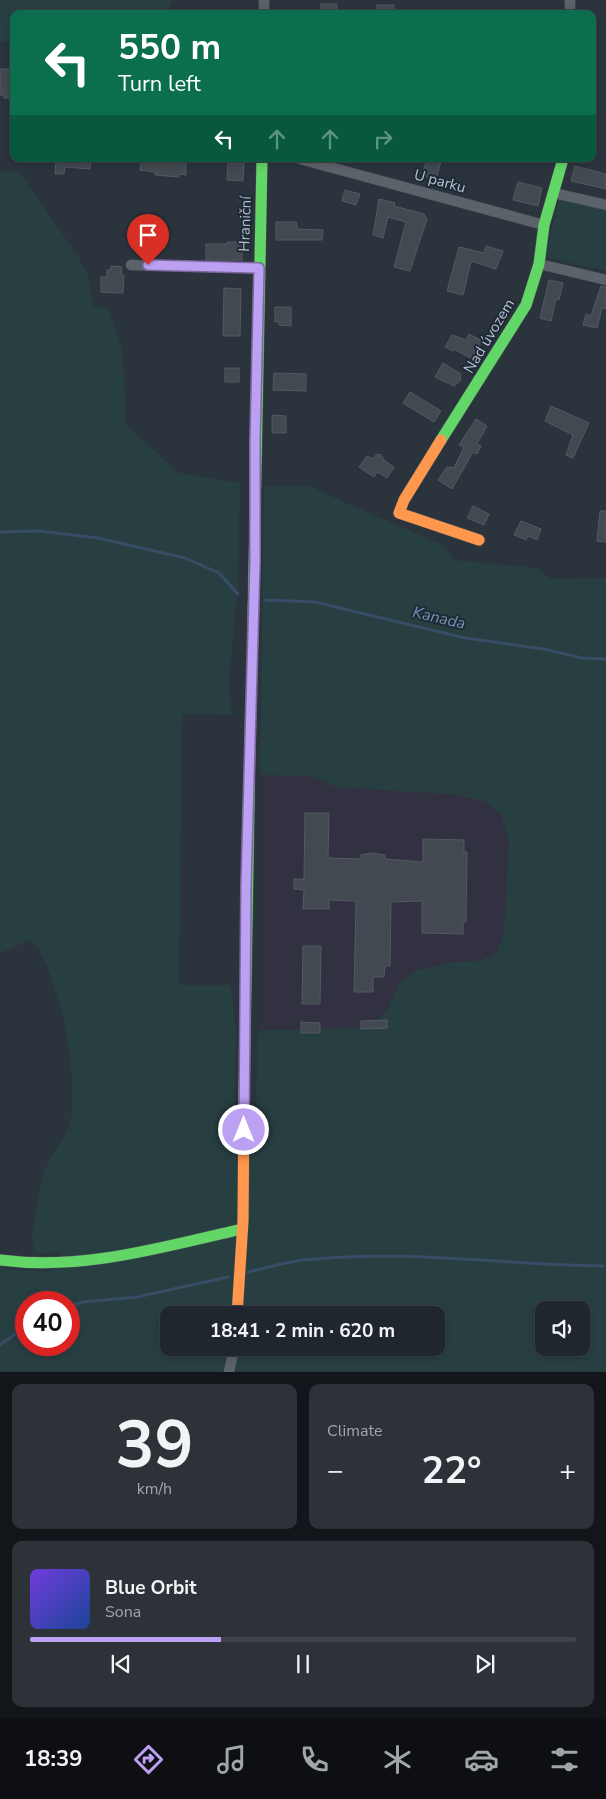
<!DOCTYPE html>
<meta charset="utf-8">
<style>
body{margin:0;font-family:"Nunito Sans",sans-serif;background:#2d3239;color:#f1f3f6;height:100vh;display:flex;flex-direction:column;font-size:19px;white-space:nowrap}
*{box-sizing:border-box;margin:0}
p{font-size:16px;color:#a2a5aa}
.icon{flex:none;width:28px;height:28px;fill:none;stroke:currentColor;stroke-width:2;stroke-linecap:round;stroke-linejoin:round}
.map{position:relative;height:1372px;overflow:hidden}
.sheet{display:flex;flex-direction:column;gap:12px;padding:12px;background:#121519;flex:1}
.sheet>*{flex:none}
.banner{position:absolute;left:10px;top:10px;width:586px;height:152px;border-radius:10px;box-shadow:0 2px 8px #0003,0 0 0 1px #3d4349;background:#0b6e4f;color:#fff;overflow:hidden}
.controls{position:absolute;left:535px;top:1301px;display:grid;gap:10px}
.controls a{display:grid;place-items:center;width:55px;height:55px;border-radius:10px;background:#20262d;box-shadow:0 2px 8px #0003,0 0 0 1px #3d4349;font-size:25px}
.speed{position:absolute;left:15px;top:1291px;display:flex;gap:10px;font-size:25px;font-weight:700;text-align:center}
.speed>*{display:grid;place-content:center;width:65px;height:65px;border-radius:50%;background:#20262d;box-shadow:0 2px 8px #0003,0 0 0 1px #3d4349;line-height:1}
.speed .limit{border:8px solid #d22;background:#fff;color:#111}
.pin{position:absolute;display:grid;place-items:center;width:42px;height:42px;color:#fff;margin:-51px -21px;border-radius:50% 50% 50% 0;rotate:-45deg;box-shadow:0 0 5px #0007}
.pin .icon{rotate:45deg}
.me{position:absolute;width:55px;margin:-28px;rotate:0deg;stroke-linejoin:round;filter:drop-shadow(0 0 4px #0008)}
.turn{display:flex;align-items:center;gap:18px;height:105px;padding:0 25px;font-size:22px}
.turn .icon{width:65px;height:65px;stroke-width:2.5}
.turn b{display:block;font-size:35px;line-height:42px}
.lanes{display:flex;align-items:center;height:48px;padding:0 25px;background:#0003;justify-content:center;gap:25px;direction:ltr}
.lanes .off{opacity:.35}
.big{font-size:38px;font-weight:700;line-height:1.1}
.sheet .widget{flex:1;display:flex;flex-direction:column;justify-content:center;gap:8px;min-width:0;padding:0 18px;border-radius:10px;background:#2d3239}
.sheet .dial{align-items:center;gap:0}
.dial b{font-size:65px;line-height:1}
.song{display:flex;align-items:center;gap:15px}
.cover{width:60px;height:60px;border-radius:8px;background:linear-gradient(135deg,hsl(260 70% 55%),hsl(220 70% 35%))}
.played{height:5px;border-radius:2px;background:linear-gradient(90deg,#bca0f2 35%,#3d4349 35%)}
.keys{display:flex;justify-content:space-around;direction:ltr}
.heat{display:flex;justify-content:space-between;align-items:center;font-size:28px;direction:ltr}
.sheet .tiles{flex:1;display:grid;gap:12px;grid-template-columns:1fr 1fr}
.widget:last-child{grid-column:span 2}
.trip{position:absolute;left:160px;top:1306px;width:285px;height:50px;border-radius:10px;background:#20262d;box-shadow:0 2px 8px #0003,0 0 0 1px #3d4349;font-weight:700;line-height:50px;text-align:center}
.tabs{display:flex;height:80px;justify-content:space-around;align-items:center;background:#0d0f12;color:#a2a5aa}
.tabs .icon{width:35px;height:35px}
.tabs .current{color:#bca0f2}
.tabs b{font-size:22px;color:#f1f3f6}
.map>svg:first-child{display:block}
</style>
<div class="map">
<svg width="606" height="1372" viewBox="0 0 606 1372">
<rect width="100%" height="100%" fill="#2b333c"/>
<!-- medical -->
<path fill="#323141" d="M260,775L526,777L524,1031L370,1028L261,1030Z"/>
<!-- green -->
<path fill="#283f42" fill-rule="evenodd" d="M0,0H172L168,14H14V40L0,43Z
M0,171L19,172L76,253L88,274L93,306L109,309L123,354L126,425L179,473L240,483L238,584L229,683L232,715L182,714L179,985H231L236,1032L234,1130L256,1129L257,1036L261,1030L370,1028L387,1010L400,982L417,970L454,962L480,961L497,952L504,935L509,841L501,815L485,801L449,794L336,787L311,776L260,775L264,487L308,486L445,546L454,560L537,568L552,579L606,578V1371H0V1266L8,1270L50,1271L61,1252L36,1254C35,1250 32,1244 32,1239C34,1222 39,1180 47,1165C55,1150 68,1135 71,1118C78,1077 60,970 31,940L0,953ZM26,1302H69V1345H26ZM544,1310H581V1348H544ZM169,1315H436V1348H169Z
M559,198L606,209V271L545,257Z"/>
<g fill="none" stroke-linecap="round" stroke-linejoin="round">
<!-- stream -->
<path stroke="#374d66" stroke-width="3" d="M0,532L39,531L98,538L185,558L219,573L238,594
M266,600L315,602L465,638L544,649L582,658L606,659
M248,1272C266,1268 285,1262 304,1260C403,1249 504,1265 603,1266
M69,1306L83,1302L137,1297L228,1277
M0,1345L26,1326"/>
</g>
<!-- building -->
<path fill="#424950" stroke="#535a63" d="M321,4H337V14H321Z
M377,5H394V14H377Z
M0,69H14V98H4V95H0Z
M56,159H91L90,169L65,167L64,174H55Z
M141,159H186V175L179,174V177L155,175V172L140,170Z
M427,159L441,162L436,179L422,175Z
M228,163H244L243,181L227,180Z
M575,166L606,174V189L571,181Z
M518,182L542,188L538,206L513,200Z
M345,190L360,194L356,205L342,201Z
M379,199L395,203L394,206L424,214L427,219L410,271L394,267L406,222L388,217L383,238L373,235Z
M276,222H296L298,229L323,230L322,240H276Z
M227,242H242V260H206V244H227Z
M486,246L503,251L496,269L471,261L463,295L447,291L459,247L484,253Z
M111,266L122,267L121,275H124L123,293L101,292V277H107V270H111Z
M549,280L563,283L559,300L556,299L551,321L540,318Z
M601,286L606,287V309L602,308L597,328L583,325L586,314L591,316Z
M224,288L241,289L240,336H223Z
M275,307H291V326L279,325V322H275Z
M469,334L482,341L472,359L454,349L453,351L445,347L452,335L466,340Z
M443,363L461,374L460,381L454,386L435,377Z
M225,368H239V382H225Z
M274,373L306,374V391L273,390Z
M410,392L441,411L434,422L403,403Z
M551,406L589,423L573,458L566,455L573,435L545,421Z
M272,415L286,416V433H272Z
M476,419L487,426L477,444L481,446L477,454L473,452L452,489L438,480L447,467L454,468L464,447L459,445Z
M380,454L385,461L394,467L387,478L377,472L374,477L359,467L367,456L373,459L376,455Z
M473,506L489,514L484,525L467,518Z
M600,511H606V542L597,541Z
M521,521L541,529L537,540L528,536L526,540L514,535Z
M305,813H329L328,858L361,859V855L371,853L385,855V859L423,862V839L464,840V852H467L466,922H463V934L422,933V901L391,902L390,966H385L384,977H373V992H354L356,901L329,900V909H303L304,890L294,889V879H304Z
M303,946H321L320,1004H302Z
M387,1020V1028L361,1029V1021Z
M301,1022L320,1023V1033H301Z"/>
<g fill="none" stroke-linecap="round" stroke-linejoin="round">
<defs>
<path id="street" d="M264,14V0
M570,14V0
M300,159L544,225
M554,193L606,205
M539,264L606,280
M131,265L259,268
M229,1372L234,1348"/>
<path id="fast" d="M441,440L526,305L539,264L544,225L563,159
M253,621L262,159
M244,1100L250,744
M0,1260C83,1271 162,1247 242,1229"/>
<path id="slow" d="M441,440L404,500L399,513L479,540
M237,1315L243,1221L244,1100"/>
<path id="jam" d="M250,744L253,621"/>
</defs>
<!-- street casing -->
<use href="#street" stroke="#4a4f56" stroke-width="11"/>
<!-- fast casing -->
<use href="#fast" stroke="#4a4f56" stroke-width="12"/>
<!-- slow casing -->
<use href="#slow" stroke="#4a4f56" stroke-width="12"/>
<!-- jam casing -->
<use href="#jam" stroke="#4a4f56" stroke-width="12"/>
<!-- street -->
<use href="#street" stroke="#5c6269" stroke-width="10"/>
<!-- fast -->
<use href="#fast" stroke="#63d668" stroke-width="11"/>
<!-- slow -->
<use href="#slow" stroke="#ff974d" stroke-width="11"/>
<!-- jam -->
<use href="#jam" stroke="#b3261e" stroke-width="11"/>
</g>
<g fill="none" stroke-linecap="round" stroke-linejoin="round">
<defs>
<path id="route" d="M148,265L259,268L255,442V562L246,886L244,1130"/>
</defs>
<!-- route casing -->
<use href="#route" stroke="#7a689d" stroke-width="12"/>
<!-- route -->
<use href="#route" stroke="#bca0f2" stroke-width="9"/>
</g>
<g text-anchor="middle" dominant-baseline="central" stroke-width="4" stroke-linejoin="round" paint-order="stroke">
<!-- street labels -->
<g font-size="15" fill="#b6c0cc" stroke="#1e2a37">
<text transform="translate(440 181) rotate(15)">U parku</text>
<text transform="translate(245 224) rotate(-88)">Hraniční</text>
<text transform="translate(489 336) rotate(-59)">Nad úvozem</text>
</g>
<!-- water labels -->
<g font-size="16" font-style="italic" fill="#7592b0" stroke="#1e2a37">
<text transform="translate(439 618) rotate(13)">Kanada</text>
</g>
</g>
</svg>
<div class="controls">
<a><svg class="icon" aria-label="sound" viewBox="0 0 24 24"><path d="M4 9h4l5-4v14l-5-4H4zM17 9q2 3 0 6"/></svg></a>
</div>
<div class="speed"><div class="limit">40</div></div>
<div class="pin" style="left:148px;top:265px;background:#d93025"><svg class="icon" aria-label="arrive" viewBox="0 0 24 24"><path d="M6 21V4h12l-3 4 3 4H6"/></svg></div>
<svg class="me" style="left:244px;top:1130px" viewBox="-20 -20 40 40"><circle r="17" fill="#bca0f2" stroke="#fff" stroke-width="3"/><path d="M0-11L8 9 0 5-8 9z" fill="#fff"/></svg>
<div class="trip">18:41 · 2 min · 620 m</div>
<div class="banner">
<div class="turn"><svg class="icon" aria-label="left" viewBox="0 0 24 24"><path d="M17 20v-9H6M10 6l-5 5 5 5"/></svg><div><b>550 m</b>Turn left</div></div>
<div class="lanes"><svg class="icon" aria-label="left" viewBox="0 0 24 24"><path d="M17 20v-9H6M10 6l-5 5 5 5"/></svg><svg class="icon off" aria-label="ahead" viewBox="0 0 24 24"><path d="M12 20V5M6 11l6-6 6 6"/></svg><svg class="icon off" aria-label="ahead" viewBox="0 0 24 24"><path d="M12 20V5M6 11l6-6 6 6"/></svg><svg class="icon off" aria-label="right" viewBox="0 0 24 24"><path d="M7 20v-9h11M14 6l5 5-5 5"/></svg></div>
</div>
</div>
<section class="sheet">
<div class="tiles">
<div class="widget dial"><b>39</b><p>km/h</p></div>
<div class="widget"><p>Climate</p>
<div class="heat"><a>−</a><b class="big">22°</b><a>+</a></div>
</div>
<div class="widget">
<div class="song"><i class="cover"></i><div><b>Blue Orbit</b><p>Sona</p></div></div>
<div class="played"></div>
<div class="keys"><svg class="icon" aria-label="previous" viewBox="0 0 24 24"><path d="M18 5L8 12l10 7zM5 5v14"/></svg><svg class="icon" aria-label="pause" viewBox="0 0 24 24"><path d="M8 5v14M16 5v14"/></svg><svg class="icon" aria-label="next" viewBox="0 0 24 24"><path d="M6 5l10 7-10 7zM19 5v14"/></svg></div>
</div>
</div>
</section>
<nav class="tabs">
<b>18:39</b>
<svg class="icon current" aria-label="directions" viewBox="0 0 24 24"><path d="M12 3l9 9-9 9-9-9zM9 14v-3h6M13 9l2 2-2 2"/></svg>
<svg class="icon" aria-label="music" viewBox="0 0 24 24"><path d="M9 18V5l10-2v13"/><circle cx="6" cy="18" r="3"/><circle cx="16" cy="16" r="3"/></svg>
<svg class="icon" aria-label="phone" viewBox="0 0 24 24"><path d="M5 4h4l2 5-3 2q2 4 5 5l2-3 5 2v4C11 20 4 13 5 4z"/></svg>
<svg class="icon" aria-label="climate" viewBox="0 0 24 24"><path d="M12 3v18M4 7l16 10M4 17L20 7"/></svg>
<svg class="icon" aria-label="car" viewBox="0 0 24 24"><path d="M5 17H2v-5l4-1 3-4h7l3 4 3 1v5h-3M9 17h6M6 11h13"/><circle cx="7" cy="17" r="2"/><circle cx="17" cy="17" r="2"/></svg>
<svg class="icon" aria-label="filters" viewBox="0 0 24 24"><path d="M4 7h16M4 17h16"/><circle cx="9" cy="7" r="2"/><circle cx="15" cy="17" r="2"/></svg>
</nav>
